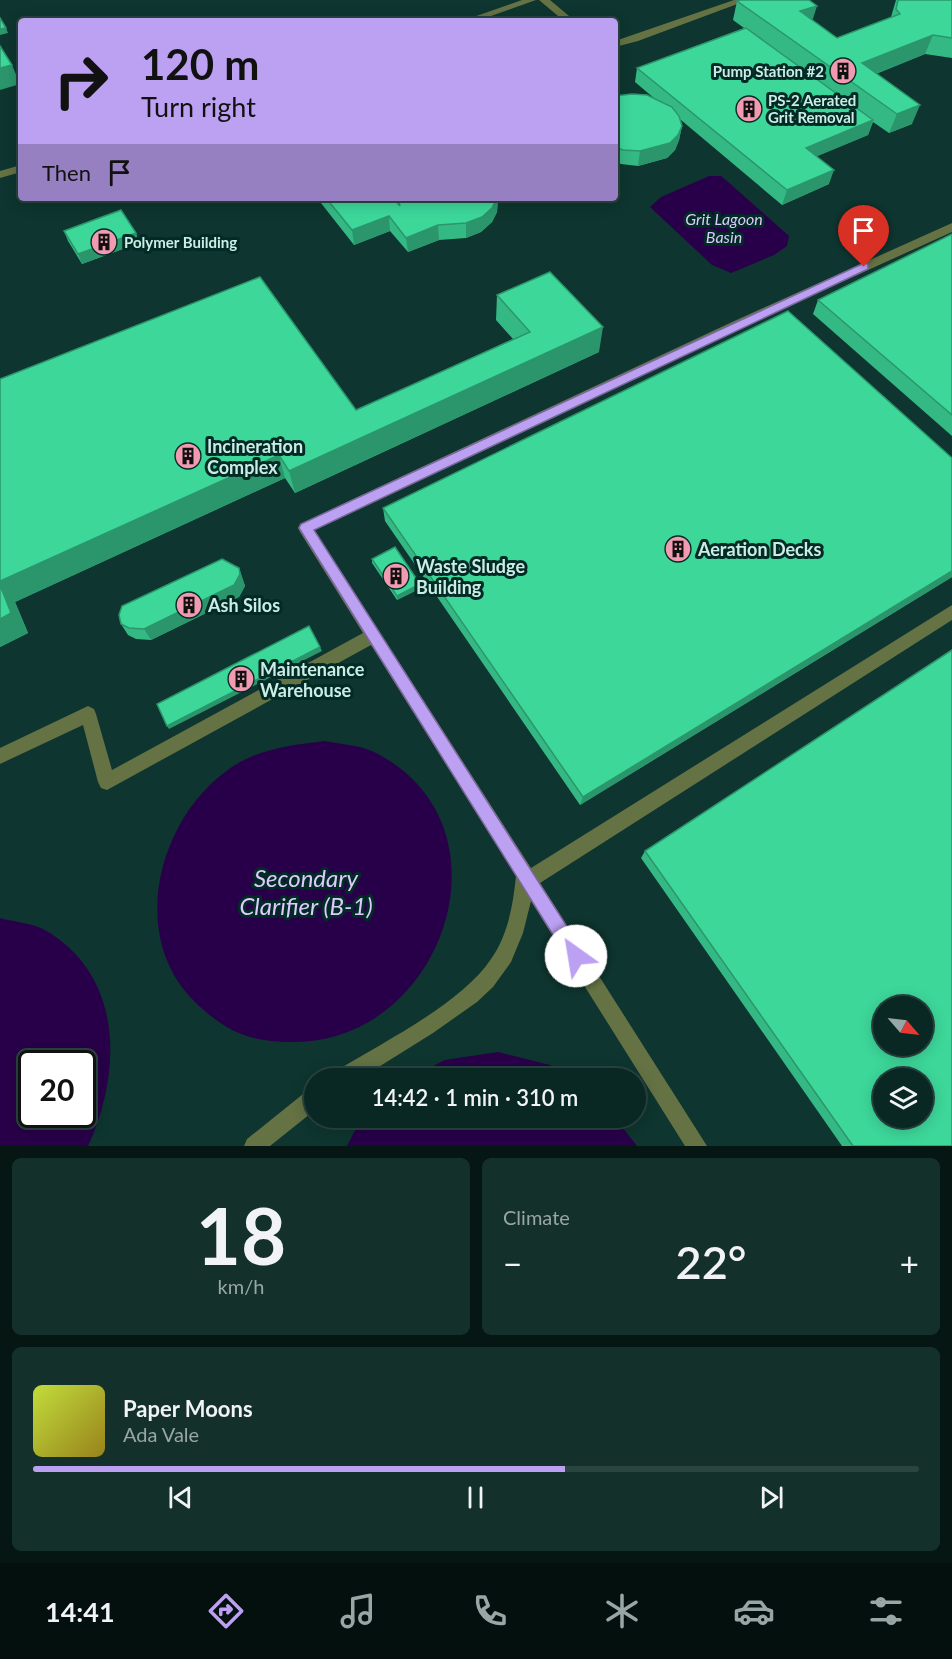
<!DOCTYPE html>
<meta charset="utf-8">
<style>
body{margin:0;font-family:Lato,sans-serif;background:#13302b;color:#f1f3f6;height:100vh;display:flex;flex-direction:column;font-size:22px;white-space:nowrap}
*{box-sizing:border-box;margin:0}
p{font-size:20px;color:#99a6a6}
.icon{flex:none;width:33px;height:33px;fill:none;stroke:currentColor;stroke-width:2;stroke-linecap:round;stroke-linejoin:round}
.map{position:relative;height:1146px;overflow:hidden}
.drawer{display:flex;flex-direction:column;gap:12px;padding:12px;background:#061613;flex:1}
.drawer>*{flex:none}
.top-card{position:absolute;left:18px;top:18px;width:600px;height:183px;border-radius:6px;box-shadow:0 3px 15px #0003,0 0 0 2px #2a4441;background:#bca0f2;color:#111;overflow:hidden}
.needle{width:39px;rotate:118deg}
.buttons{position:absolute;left:873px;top:996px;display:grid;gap:12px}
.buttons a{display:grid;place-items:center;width:60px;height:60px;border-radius:50%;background:#0a2823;box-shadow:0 3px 15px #0003,0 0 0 2px #2a4441;font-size:30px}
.speed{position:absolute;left:18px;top:1050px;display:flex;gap:12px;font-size:30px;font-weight:700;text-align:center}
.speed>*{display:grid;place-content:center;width:78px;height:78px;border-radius:50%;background:#0a2823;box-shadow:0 3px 15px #0003,0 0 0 2px #2a4441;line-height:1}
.speed .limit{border:3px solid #111;border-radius:9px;background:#fff;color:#111}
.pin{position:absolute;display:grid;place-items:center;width:51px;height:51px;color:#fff;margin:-62px -26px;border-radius:50% 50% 50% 0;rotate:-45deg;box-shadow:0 0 6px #0007}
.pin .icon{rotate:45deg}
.me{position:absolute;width:66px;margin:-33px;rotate:328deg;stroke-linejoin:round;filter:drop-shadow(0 0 4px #0008)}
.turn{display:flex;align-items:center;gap:21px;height:126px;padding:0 24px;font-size:27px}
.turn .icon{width:78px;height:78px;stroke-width:2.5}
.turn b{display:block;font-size:42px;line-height:51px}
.then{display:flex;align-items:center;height:57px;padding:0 24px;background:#0003;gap:12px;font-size:22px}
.big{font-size:45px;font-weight:600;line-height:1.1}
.drawer .tile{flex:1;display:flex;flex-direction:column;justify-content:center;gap:9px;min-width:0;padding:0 21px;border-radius:9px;background:#13302b}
.drawer .dial{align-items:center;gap:0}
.dial b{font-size:78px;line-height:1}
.song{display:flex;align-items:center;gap:18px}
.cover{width:72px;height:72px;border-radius:9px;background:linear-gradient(135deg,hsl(70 70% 55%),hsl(50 70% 35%))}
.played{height:6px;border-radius:3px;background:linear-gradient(90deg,#bca0f2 60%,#2a4441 60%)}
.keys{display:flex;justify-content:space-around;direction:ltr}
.heat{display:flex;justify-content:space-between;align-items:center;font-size:33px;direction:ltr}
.drawer .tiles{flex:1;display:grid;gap:12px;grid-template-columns:1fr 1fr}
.tile:last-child{grid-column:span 2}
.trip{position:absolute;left:304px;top:1068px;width:342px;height:60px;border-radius:30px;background:#0a2823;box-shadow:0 3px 15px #0003,0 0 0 2px #2a4441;font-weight:600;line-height:60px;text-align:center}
.dock{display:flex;height:96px;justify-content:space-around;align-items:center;background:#04100e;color:#99a6a6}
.dock .icon{width:42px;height:42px}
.dock .selected{color:#bca0f2}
.dock b{font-size:27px;color:#f1f3f6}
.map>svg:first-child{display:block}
</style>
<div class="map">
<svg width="952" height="1146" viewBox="0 0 952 1146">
<rect width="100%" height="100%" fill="#0e352f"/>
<!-- water -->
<path fill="#280049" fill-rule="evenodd" d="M709,176H721L727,181L789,236L787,246L774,255L731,273L712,265L650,207L661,197Z
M325,741C340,744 358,745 372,751C520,822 444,1045 291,1042C249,1042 225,1031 195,1002C126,935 159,813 235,765C263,748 294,745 325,741Z
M0,918C14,922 33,923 45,930C124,976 122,1072 88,1146H0ZM32,1064H82V1114H32Z
M498,1052L550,1065L571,1078H410L445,1060Z
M366,1118H615L637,1146H347L354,1132Z"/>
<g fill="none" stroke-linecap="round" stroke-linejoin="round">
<!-- minor -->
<path fill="#647244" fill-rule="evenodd" d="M522,0H536L477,21H462Z
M539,0H550L575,21H564Z
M734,0H748L638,41L615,47V41Z
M21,165V172L0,178V171Z
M952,223V232L740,328L314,530L531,868L952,605V620L540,883L707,1146H685L531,901L523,933L511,962L493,987L477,1002L433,1033L361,1078H333L336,1071C383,1042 461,1004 491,959C508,935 513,905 516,876L371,645L107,790L101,788L98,782L83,725L0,764V748L88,706L94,709L96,714L112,770L363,633L300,532L298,528L300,524L732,322Z
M315,1087V1110L270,1146H244L247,1139L308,1090Z"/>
</g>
<!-- wall -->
<path fill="#34b984" d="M896,0H952V58L925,54L876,74L912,124L889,133L873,122L868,135L817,156L829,184L782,205L681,120L682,126L679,140L675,150L667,158L638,166L621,164L615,162V96L655,99L635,82L637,68L744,28L733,20L737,1L812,20L837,38L891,17Z
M317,198H393L397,203V198H498L497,212L492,222L481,232L466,238L439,240L408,252L390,231L354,245Z
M523,198H565L562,199L528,201Z
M64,231L136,233L139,243L82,264L68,241Z
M952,234V436L813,314L818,300Z
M497,295L599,352L295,493L285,478L15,602L28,633L0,647V379L356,410L513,339L496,320Z
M952,458V577L580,805L385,521L383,508Z
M372,559L420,584L421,588L397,600L372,563Z
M239,568L245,586L239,597L151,640L136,639L128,635L121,624Z
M645,851L952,1146H842L641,858Z"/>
<!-- shaded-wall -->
<path fill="#2b966c" d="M817,6L811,25L800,11Z
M6,28L8,33L0,35V29Z
M933,35L925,54L855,82L862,63Z
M12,65L20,84L0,90V68Z
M920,105L912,124L889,133L897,114Z
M873,120L868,135L801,163L806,148Z
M682,126L679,140L675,150L667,158L638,166L640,151Z
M834,170L829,184L782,205L787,190Z
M498,198L497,212L492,222L481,232L466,238V223Z
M389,216L390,231L354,245L352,230Z
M438,225L439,240L408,252L406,238Z
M136,233L139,243L82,264L78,254Z
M603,327L599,352L295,493L289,471Z
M279,455L285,478L15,602L28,633L0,647V581Z
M239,568L245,586L239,597L151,640L144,629Z
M952,571V577L580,805L583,797Z
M420,584L421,588L397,600V596Z
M320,647L322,651L169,729L167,726Z"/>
<!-- building -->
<path fill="#3dd79a" stroke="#2b966c" stroke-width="1.5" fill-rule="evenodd" d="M740,0H809L817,6L800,11L837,38L900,14L896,9L898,0H952V38L933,35L862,63L920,105L897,114L737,1Z
M0,18L6,28L0,29Z
M746,28L873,120L806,148L834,170L787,190L637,68Z
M0,46L12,65L0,68Z
M615,62L617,72L615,76Z
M632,94L647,95L672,107L679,116L682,126L678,135L670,143L640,151L623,150L615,147V96Z
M326,198H393L400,206L398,198H497L492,208L482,217L466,223L438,225L406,238L389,216L352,230Z
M121,210L136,233L78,254L64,231Z
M952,234V415L818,300Z
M550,272L603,327L289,471L279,455L0,581V379L260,277L356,410L530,332L497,295Z
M788,311L952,458V571L583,797L383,508Z
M395,547L420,584L397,596L372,559Z
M222,559L239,568L240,574L234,585L144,629L129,628L121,624L119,615L122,606Z
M0,585L11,613L0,619Z
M309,626L320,647L167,726L157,704Z
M952,650V1146H853L645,851ZM884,1006H922V1046H884ZM884,1078H922V1118H884Z"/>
<!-- route -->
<path fill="#bca0f2" stroke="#7a689d" stroke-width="1.5" d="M864,263L868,264V269L314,530L582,950L585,956L582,962L576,965L570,962L299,528L301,524Z"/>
<!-- icons -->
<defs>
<symbol id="building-disc" viewBox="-11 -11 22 22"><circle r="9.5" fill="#f19ab2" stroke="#022b25"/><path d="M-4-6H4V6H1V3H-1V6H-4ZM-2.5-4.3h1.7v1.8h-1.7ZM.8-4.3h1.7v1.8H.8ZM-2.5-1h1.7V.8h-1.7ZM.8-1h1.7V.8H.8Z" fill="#111"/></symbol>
</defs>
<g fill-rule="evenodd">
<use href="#building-disc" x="828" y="56" width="30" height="30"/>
<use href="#building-disc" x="734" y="94" width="30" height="30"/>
<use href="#building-disc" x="89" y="227" width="30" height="30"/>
<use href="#building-disc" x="173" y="441" width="30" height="30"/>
<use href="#building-disc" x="663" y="534" width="30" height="30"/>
<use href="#building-disc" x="381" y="561" width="30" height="30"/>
<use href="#building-disc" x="174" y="590" width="30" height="30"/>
<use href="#building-disc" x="226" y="664" width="30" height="30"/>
</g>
<g text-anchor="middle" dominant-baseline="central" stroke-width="6" stroke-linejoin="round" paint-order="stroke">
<!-- far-poi labels -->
<g font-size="15" font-weight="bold" fill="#cbede6" stroke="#022b25" text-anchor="start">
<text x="824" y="71" text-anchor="end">Pump Station #2</text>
<text x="768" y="100">PS-2 Aerated<tspan x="768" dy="17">Grit Removal</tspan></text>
<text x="124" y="242">Polymer Building</text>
</g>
<!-- far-water labels -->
<g font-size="16" font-style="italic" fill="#decafe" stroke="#022b25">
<text x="724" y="218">Grit Lagoon<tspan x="724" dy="18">Basin</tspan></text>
</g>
<!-- poi labels -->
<g font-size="18" font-weight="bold" fill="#cbede6" stroke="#022b25" text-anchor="start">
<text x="207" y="446">Incineration<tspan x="207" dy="21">Complex</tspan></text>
<text x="698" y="549">Aeration Decks</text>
<text x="416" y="566">Waste Sludge<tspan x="416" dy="21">Building</tspan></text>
<text x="208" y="605">Ash Silos</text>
<text x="260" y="669">Maintenance<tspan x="260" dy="21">Warehouse</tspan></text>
</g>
<!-- near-water labels -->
<g font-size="24" font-style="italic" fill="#decafe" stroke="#022b25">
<text x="306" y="877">Secondary<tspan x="306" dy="28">Clarifier (B-1)</tspan></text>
</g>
</g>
</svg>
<div class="buttons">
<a><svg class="needle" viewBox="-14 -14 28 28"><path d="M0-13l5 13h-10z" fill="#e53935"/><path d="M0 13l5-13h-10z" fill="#99a6a6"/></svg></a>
<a><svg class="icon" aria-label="layers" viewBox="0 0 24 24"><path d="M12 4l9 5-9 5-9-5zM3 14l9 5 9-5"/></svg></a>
</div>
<div class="speed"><div class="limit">20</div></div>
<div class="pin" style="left:864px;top:267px;background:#d93025"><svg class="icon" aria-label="arrive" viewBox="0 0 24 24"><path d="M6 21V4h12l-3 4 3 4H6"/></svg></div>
<svg class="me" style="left:576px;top:956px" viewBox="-20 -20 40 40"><circle r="19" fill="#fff"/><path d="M0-13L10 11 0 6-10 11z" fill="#bca0f2"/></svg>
<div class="trip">14:42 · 1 min · 310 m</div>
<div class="top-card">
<div class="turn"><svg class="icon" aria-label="right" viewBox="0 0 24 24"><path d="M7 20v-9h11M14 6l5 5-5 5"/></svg><div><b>120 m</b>Turn right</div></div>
<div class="then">Then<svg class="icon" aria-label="arrive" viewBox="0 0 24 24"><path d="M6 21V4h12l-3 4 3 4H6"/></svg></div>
</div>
</div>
<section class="drawer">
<div class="tiles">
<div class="tile dial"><b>18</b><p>km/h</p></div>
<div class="tile"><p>Climate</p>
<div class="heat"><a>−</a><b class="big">22°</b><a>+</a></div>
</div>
<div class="tile">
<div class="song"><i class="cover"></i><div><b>Paper Moons</b><p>Ada Vale</p></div></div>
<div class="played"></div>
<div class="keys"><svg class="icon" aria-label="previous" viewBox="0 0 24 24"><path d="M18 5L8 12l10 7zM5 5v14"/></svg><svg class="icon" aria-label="pause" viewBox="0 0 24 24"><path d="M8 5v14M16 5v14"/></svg><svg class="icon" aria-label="next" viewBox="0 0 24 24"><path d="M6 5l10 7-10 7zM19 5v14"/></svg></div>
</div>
</div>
</section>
<nav class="dock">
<b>14:41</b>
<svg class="icon selected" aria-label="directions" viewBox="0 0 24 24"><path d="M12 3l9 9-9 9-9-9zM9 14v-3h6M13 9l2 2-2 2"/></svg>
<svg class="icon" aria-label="music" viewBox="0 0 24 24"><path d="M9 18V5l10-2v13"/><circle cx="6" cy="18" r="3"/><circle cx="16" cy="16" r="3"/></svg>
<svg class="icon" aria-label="phone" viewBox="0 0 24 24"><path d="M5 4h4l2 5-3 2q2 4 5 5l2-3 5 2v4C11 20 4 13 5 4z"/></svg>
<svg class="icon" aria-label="climate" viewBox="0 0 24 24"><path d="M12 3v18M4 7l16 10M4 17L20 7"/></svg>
<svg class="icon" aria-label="car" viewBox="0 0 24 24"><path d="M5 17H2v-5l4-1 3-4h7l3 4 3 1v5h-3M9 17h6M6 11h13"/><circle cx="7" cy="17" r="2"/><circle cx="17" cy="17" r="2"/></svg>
<svg class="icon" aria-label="filters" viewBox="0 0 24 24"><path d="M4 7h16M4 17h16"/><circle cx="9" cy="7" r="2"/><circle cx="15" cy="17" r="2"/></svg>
</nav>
